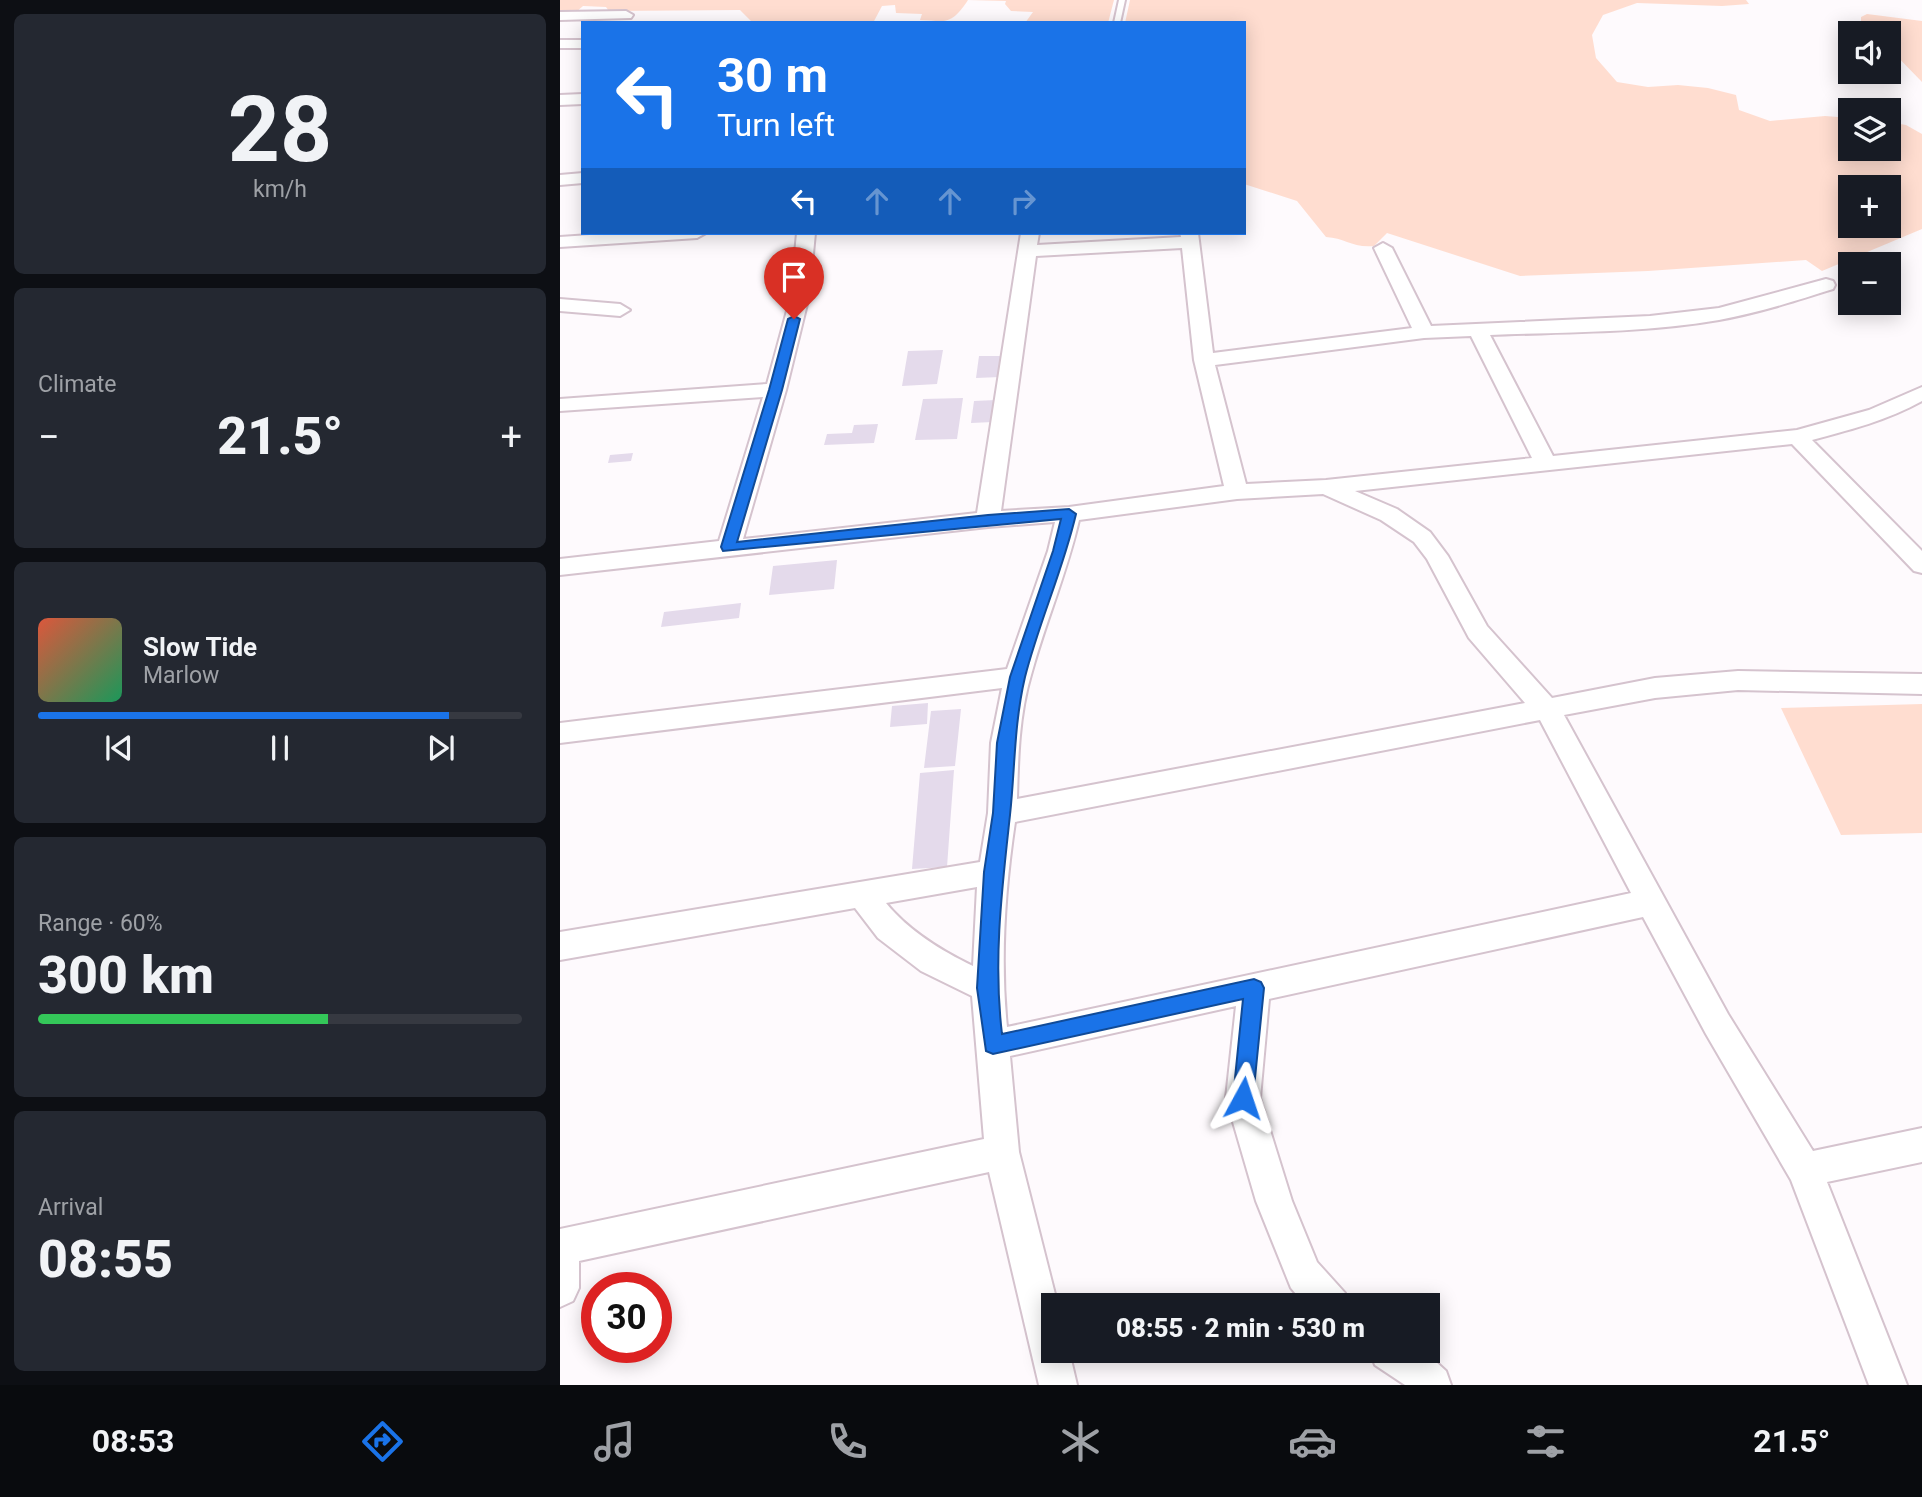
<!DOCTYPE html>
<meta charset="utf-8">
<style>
body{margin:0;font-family:Roboto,sans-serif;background:#242831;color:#f1f3f6;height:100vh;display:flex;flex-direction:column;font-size:26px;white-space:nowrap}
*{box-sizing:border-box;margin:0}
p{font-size:23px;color:#9ea1a6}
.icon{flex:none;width:38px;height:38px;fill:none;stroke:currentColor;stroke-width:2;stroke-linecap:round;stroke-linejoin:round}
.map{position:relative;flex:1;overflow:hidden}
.details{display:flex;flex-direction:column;gap:14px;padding:14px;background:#0d0f14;width:560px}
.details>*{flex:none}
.banner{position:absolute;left:21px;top:21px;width:665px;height:214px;border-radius:0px;box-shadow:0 4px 18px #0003;background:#1a73e8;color:#fff;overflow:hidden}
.buttons{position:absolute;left:1278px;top:21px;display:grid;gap:14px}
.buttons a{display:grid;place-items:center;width:63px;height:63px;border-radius:0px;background:#171b24;box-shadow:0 4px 18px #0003;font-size:35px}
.speed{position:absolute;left:21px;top:1272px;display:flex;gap:14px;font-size:35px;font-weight:700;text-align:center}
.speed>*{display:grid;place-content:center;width:91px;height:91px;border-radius:50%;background:#171b24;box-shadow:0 4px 18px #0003;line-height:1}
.speed .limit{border:10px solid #d22;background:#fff;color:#111}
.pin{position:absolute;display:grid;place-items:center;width:60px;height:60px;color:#fff;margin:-72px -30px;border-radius:50% 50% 50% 0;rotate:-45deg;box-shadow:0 0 7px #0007}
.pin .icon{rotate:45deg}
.me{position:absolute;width:77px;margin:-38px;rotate:5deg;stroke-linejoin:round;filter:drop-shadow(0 0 5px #0008)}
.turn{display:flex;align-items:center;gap:24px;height:147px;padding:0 21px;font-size:32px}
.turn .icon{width:91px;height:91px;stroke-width:2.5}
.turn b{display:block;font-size:49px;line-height:60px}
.lanes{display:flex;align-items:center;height:66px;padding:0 21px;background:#0003;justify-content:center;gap:35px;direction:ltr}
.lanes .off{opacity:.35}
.big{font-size:52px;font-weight:800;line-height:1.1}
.details .card{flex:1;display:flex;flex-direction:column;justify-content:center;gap:10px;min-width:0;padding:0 24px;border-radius:10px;background:#242831}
.details .dial{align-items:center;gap:0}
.dial b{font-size:91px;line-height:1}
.song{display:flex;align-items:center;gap:21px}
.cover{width:84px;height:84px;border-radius:10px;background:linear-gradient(135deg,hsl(10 70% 55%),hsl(150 70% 35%))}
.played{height:7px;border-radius:4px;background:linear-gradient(90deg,#1a73e8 85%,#363941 85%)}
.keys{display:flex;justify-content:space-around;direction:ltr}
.heat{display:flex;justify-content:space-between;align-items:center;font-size:38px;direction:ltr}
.charge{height:10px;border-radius:5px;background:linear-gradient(90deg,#34c759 60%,#363941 0)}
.trip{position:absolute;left:481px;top:1293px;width:399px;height:70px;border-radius:0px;background:#171b24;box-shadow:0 4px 18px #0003;font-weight:800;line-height:70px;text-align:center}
.tabs{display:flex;height:112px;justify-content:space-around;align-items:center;background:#090b0e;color:#9ea1a6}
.tabs .icon{width:49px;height:49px}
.tabs .on{color:#1a73e8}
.tabs b{font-size:32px;color:#f1f3f6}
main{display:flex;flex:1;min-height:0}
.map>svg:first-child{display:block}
</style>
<main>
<section class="details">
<div class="card dial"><b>28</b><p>km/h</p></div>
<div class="card"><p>Climate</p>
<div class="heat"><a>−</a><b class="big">21.5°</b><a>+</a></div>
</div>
<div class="card">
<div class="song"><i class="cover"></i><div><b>Slow Tide</b><p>Marlow</p></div></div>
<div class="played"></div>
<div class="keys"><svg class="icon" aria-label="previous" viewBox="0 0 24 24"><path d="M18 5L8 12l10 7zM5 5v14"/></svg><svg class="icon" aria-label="pause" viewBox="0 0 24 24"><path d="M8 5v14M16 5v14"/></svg><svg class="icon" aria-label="next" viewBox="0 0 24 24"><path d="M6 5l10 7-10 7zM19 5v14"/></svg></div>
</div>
<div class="card"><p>Range · 60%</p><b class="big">300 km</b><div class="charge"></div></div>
<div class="card"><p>Arrival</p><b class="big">08:55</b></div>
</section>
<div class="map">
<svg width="1362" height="1385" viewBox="0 0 1362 1385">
<rect width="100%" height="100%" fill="#fefafd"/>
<!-- green -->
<path fill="#ffddd0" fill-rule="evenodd" d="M0,0H554L548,23H465L473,12L451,11L445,4L446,1L408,0C390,28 383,20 360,20L362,14L336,13L335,5L322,6L313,23H193L180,10L49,11L46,7L23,6L15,13H0Z
M570,0H1186L1189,4L1162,6L1077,3L1043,15L1032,35L1036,58L1057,82L1088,87L1118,85L1148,88L1176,95L1179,110L1210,121L1265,116L1290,118V149H1328V122L1346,125L1362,134V229L1262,271L1246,260L1088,271L960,276L827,233L814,246C792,248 785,238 766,237L737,201L684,184V23H565ZM1328,187V226H1290V187Z
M1307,14L1362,21V82L1328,47V33H1315L1311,28L1313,27L1301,24V17Z
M1362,704V833L1281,835L1221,708Z"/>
<!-- building -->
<path fill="#e4daeb" d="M383,350L377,384L342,386L348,351Z
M419,356H443L440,377L416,378Z
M403,398L397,439L355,440L363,399Z
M436,400L433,422L411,423L414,401Z
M318,424L314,443L264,445L267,434L292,433L294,425Z
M73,453L71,461L48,463L50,455Z
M277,560L274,589L209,595L213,566Z
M181,603L179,618L101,627L104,612Z
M368,703L367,724L330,727L332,706Z
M401,709L395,766L364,768L371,711Z
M394,770L387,867L352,869L360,773Z"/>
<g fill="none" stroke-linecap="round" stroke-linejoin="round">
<defs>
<path id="lane" d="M559,0H565L560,23H554Z"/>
<path id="street" d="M66,11L73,15L71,18L0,20V12Z
M0,40H23V48H0Z
M23,94V104L0,105V95Z
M23,173V183L0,185V175Z
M59,233H146L137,238L0,247V237Z
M237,233H255L249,296L226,390L183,539L417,513L461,233H479L477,245L621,237L620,233H638L653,353L852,328L814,248L823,243L832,248L871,326L1090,316L1159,308L1266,279L1273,281L1275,285L1273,289C1235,301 1198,313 1159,320C1084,333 1006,332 930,335L993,456L1237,430L1309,410L1362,387V401C1328,420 1290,430 1252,440L1362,551V573L1354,571L1232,444L795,491L837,509L870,532L888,556L927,626L992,698L1095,678L1178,671L1362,674V694L1178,690L1095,698L1004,715L1168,1014L1253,1151L1362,1128V1162L1267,1182L1347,1385H1309L1231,1180L1146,1034L1083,917L709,999L700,1098L732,1201L757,1262L785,1293L791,1306H746L731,1288L696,1201L666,1098L676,1006L450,1056L459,1152L498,1306H494V1351H509L517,1385H479L429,1172L19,1261V1288L13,1301L0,1307V1229L424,1139L412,996L361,971L318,938L295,908L0,960V932L420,862L428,813L431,743L442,688L0,743V723L447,669L488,551L495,522L428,527L0,575V559L159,541L203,397L0,411V399L207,384L231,296ZM622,248L634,360L664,486L509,507L441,511L476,256ZM911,336L972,458L766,480L686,484L655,365L864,338ZM763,494L821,520L854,542L867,559L909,638L965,703L457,799C458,758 459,715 471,675C485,623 507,573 519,520L677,499ZM980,720L1071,893L447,1027C440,959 445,889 455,822ZM417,887L413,966C380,950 349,931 326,903Z
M0,299L60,304L70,310L60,316L0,311Z
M810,1351H864L886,1371L891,1385H845L815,1365Z"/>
</defs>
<!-- lane casing -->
<use href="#lane" stroke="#d5c3ce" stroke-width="4"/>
<!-- street casing -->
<use href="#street" stroke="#d5c3ce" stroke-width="4"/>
<!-- lane -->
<use href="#lane" fill="#fff" fill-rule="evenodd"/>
<!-- street -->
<use href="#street" fill="#fff" fill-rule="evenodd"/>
</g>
<!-- route -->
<path fill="#1a73e8" stroke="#114b97" stroke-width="2" d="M234,316L240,319L222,390L177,542L428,515L509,509L516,514C503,570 479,622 465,677C454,724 455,769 450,815C442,888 433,960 442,1034L694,979L701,982L704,988L693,1098L690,1104L683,1107L676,1104L673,1098L683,999L433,1054L426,1051L417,988L424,872L433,813L437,743L450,677L493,551L501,519L163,551L161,547L209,390L228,319Z"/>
</svg>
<div class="buttons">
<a><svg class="icon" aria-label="sound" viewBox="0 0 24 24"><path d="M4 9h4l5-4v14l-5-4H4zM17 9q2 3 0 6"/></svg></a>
<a><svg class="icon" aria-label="layers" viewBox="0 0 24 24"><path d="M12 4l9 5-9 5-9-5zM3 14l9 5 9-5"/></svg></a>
<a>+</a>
<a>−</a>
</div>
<div class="speed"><div class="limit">30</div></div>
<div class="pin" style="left:234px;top:319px;background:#d93025"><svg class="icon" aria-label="arrive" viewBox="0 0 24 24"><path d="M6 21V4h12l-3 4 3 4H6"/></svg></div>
<svg class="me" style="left:683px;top:1098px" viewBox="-20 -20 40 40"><path d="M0-17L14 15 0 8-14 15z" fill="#1a73e8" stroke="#fff" stroke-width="4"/></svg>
<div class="trip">08:55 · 2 min · 530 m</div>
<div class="banner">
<div class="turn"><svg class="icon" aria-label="left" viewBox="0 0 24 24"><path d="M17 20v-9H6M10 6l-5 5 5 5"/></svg><div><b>30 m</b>Turn left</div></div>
<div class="lanes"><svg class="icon" aria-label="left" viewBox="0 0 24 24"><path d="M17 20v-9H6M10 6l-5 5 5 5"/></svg><svg class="icon off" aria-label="ahead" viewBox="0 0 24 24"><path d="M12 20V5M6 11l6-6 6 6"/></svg><svg class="icon off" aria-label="ahead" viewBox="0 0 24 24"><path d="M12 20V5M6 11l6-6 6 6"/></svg><svg class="icon off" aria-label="right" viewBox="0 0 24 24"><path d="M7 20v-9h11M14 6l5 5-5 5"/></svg></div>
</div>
</div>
</main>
<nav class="tabs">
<b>08:53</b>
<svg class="icon on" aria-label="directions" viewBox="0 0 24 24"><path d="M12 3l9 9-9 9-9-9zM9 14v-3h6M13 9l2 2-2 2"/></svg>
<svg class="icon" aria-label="music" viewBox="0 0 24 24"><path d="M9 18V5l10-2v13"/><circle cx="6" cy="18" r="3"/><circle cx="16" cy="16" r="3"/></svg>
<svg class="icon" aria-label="phone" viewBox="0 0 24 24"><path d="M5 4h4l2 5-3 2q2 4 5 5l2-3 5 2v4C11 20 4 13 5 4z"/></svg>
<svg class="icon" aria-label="climate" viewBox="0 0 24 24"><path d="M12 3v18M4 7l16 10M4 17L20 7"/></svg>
<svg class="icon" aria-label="car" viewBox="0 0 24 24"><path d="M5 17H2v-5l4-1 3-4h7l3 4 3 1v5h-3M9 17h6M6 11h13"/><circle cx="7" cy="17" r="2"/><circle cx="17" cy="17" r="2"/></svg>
<svg class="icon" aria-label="filters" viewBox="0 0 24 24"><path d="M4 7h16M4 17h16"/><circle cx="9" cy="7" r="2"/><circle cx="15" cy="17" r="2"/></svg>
<b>21.5°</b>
</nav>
